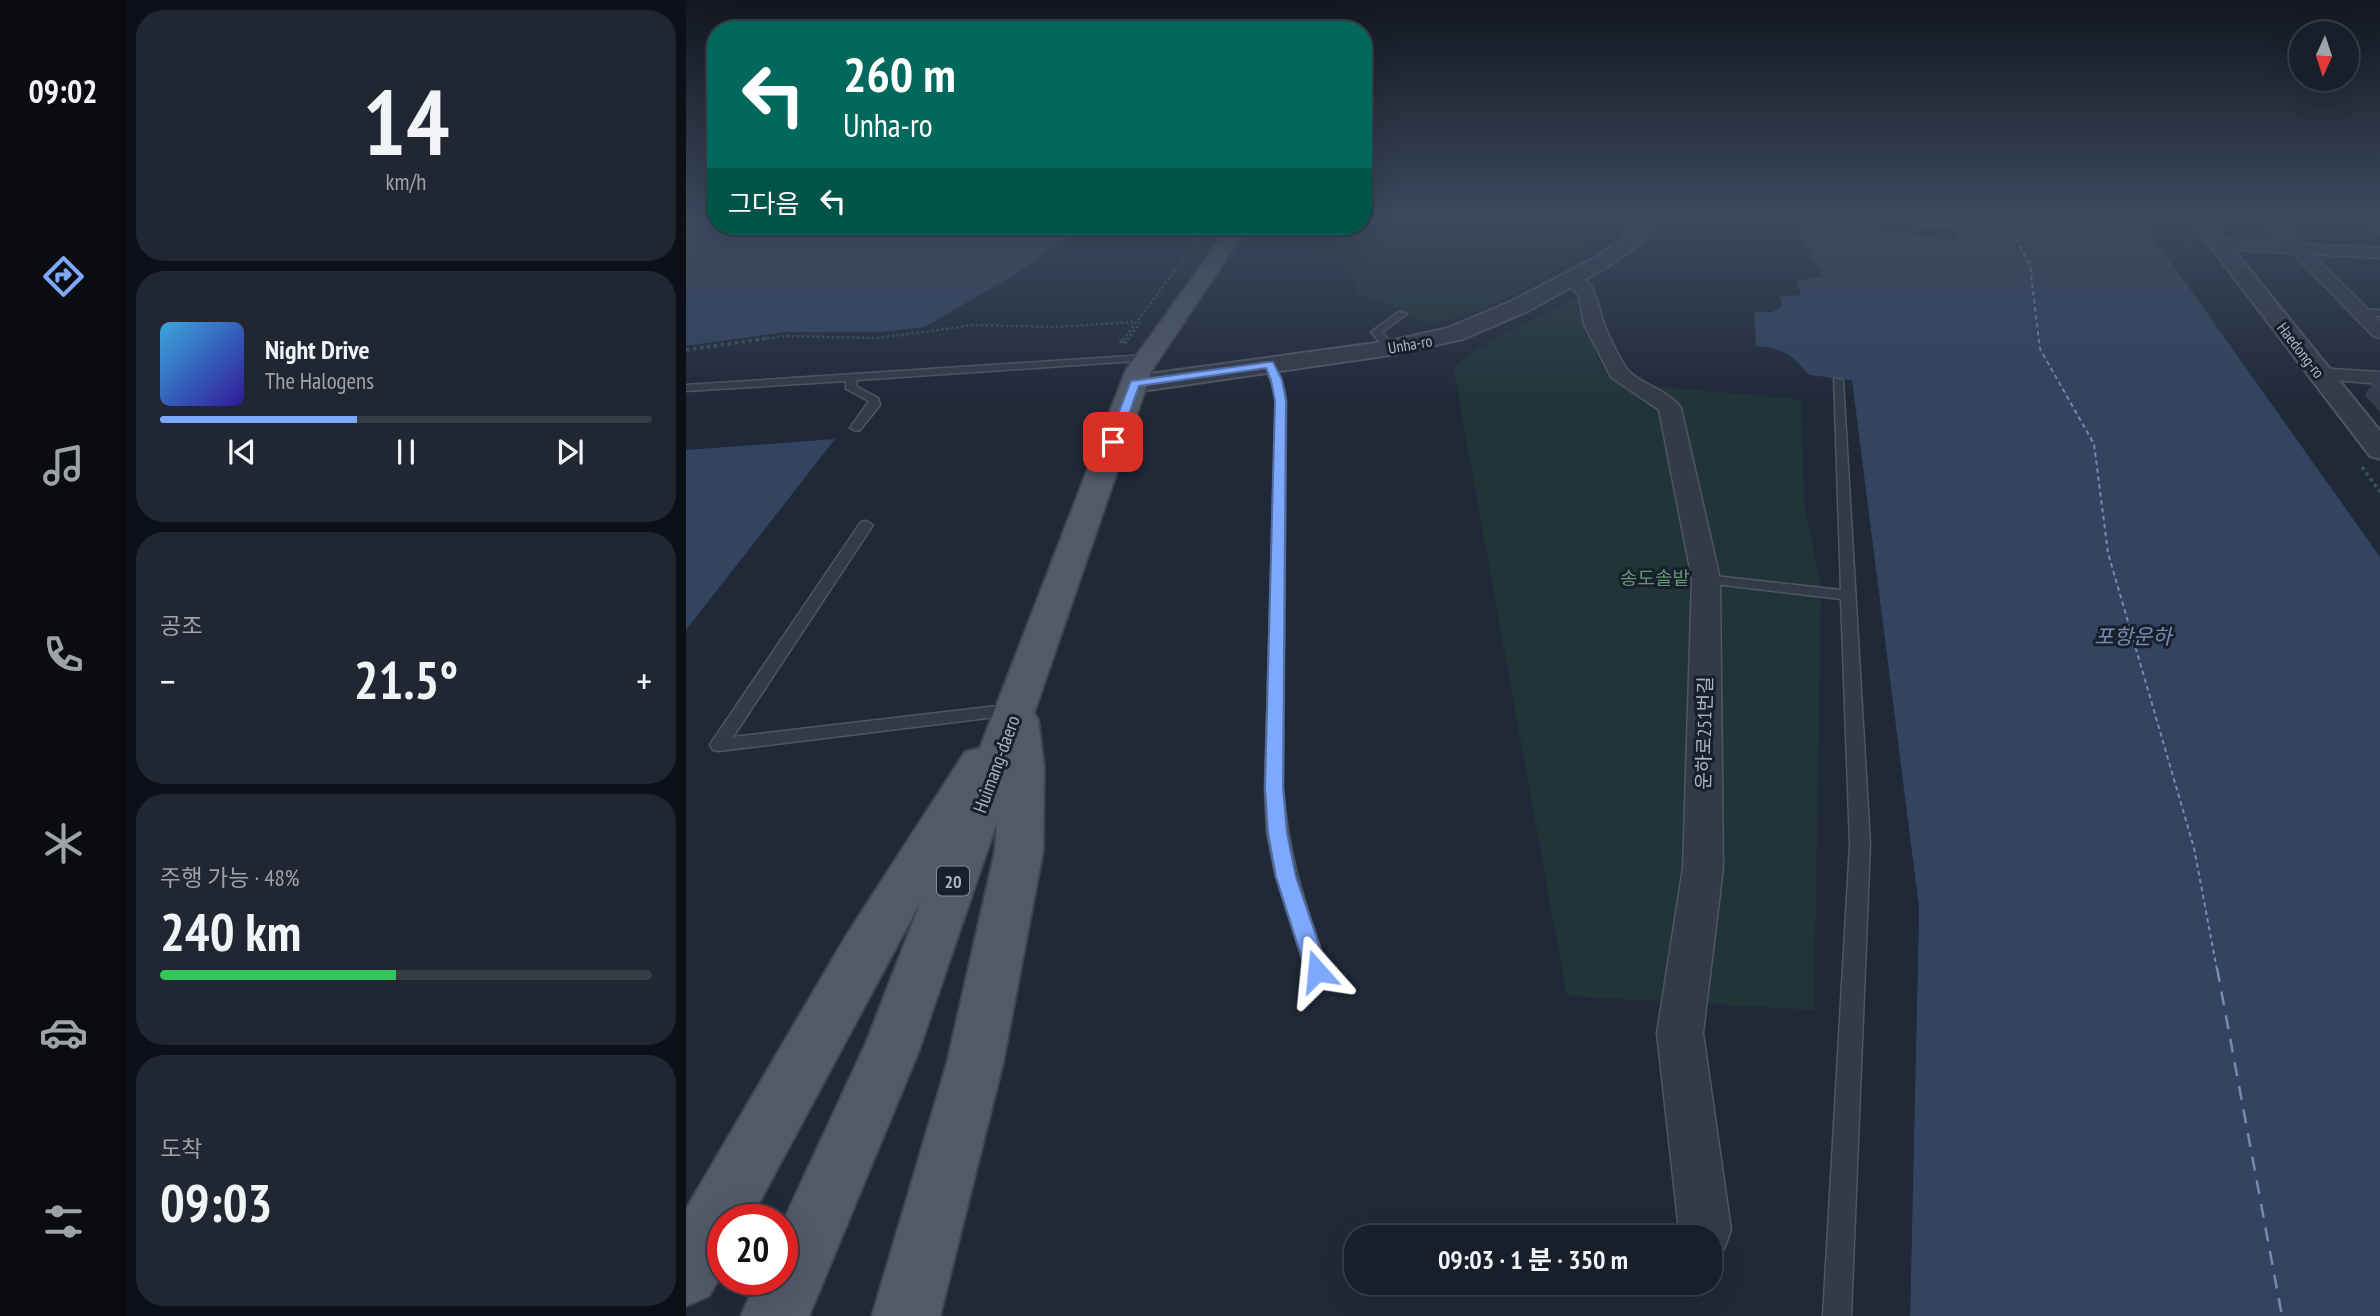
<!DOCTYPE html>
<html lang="ko">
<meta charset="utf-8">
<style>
body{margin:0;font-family:"PT Sans Narrow","Noto Sans KR",sans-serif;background:#212732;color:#f1f3f6;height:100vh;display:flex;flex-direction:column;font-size:26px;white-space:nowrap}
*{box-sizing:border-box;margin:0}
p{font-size:23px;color:#9fa2a8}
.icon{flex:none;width:38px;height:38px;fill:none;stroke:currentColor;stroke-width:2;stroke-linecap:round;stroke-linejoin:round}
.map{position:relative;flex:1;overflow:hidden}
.side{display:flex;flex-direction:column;gap:10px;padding:10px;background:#0d1117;width:560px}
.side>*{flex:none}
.banner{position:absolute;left:21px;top:21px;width:665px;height:214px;border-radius:28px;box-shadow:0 7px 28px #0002,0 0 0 2px #363d47;background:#00695c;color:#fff;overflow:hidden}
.needle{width:46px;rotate:183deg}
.fabs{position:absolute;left:1603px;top:21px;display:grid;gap:14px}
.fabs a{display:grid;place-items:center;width:70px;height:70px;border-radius:50%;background:#181f2a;box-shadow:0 7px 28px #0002,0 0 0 2px #363d47;font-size:35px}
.speed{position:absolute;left:21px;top:1204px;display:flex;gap:14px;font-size:35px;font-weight:700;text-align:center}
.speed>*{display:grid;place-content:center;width:91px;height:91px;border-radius:50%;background:#181f2a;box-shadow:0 7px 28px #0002,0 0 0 2px #363d47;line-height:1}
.speed .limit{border:10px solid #d22;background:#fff;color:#111}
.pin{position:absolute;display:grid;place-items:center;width:60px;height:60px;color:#fff;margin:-30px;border-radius:14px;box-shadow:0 4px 10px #0006}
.me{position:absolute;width:77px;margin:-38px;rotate:342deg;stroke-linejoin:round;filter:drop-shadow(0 0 5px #0008)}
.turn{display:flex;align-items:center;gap:24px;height:147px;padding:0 21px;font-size:32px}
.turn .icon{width:91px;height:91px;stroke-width:2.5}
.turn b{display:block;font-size:49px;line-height:60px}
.then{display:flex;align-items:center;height:66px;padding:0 21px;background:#0003;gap:14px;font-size:26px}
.big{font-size:52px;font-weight:700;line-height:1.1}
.side .widget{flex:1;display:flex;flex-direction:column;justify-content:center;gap:10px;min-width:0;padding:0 24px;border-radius:28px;background:#212732}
.side .dial{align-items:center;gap:0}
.dial b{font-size:91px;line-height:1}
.song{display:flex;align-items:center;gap:21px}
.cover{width:84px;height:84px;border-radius:10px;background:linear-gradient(135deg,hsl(200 70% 55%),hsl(250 70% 35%))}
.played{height:7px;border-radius:4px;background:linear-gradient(90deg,#7da8fb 40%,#363d47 40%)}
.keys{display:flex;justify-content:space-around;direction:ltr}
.heat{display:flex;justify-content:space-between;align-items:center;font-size:38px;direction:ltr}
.charge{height:10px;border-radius:5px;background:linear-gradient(90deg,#34c759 48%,#363d47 0)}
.trip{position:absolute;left:658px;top:1225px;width:378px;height:70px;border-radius:28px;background:#181f2a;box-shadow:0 7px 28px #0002,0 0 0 2px #363d47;font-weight:700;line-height:70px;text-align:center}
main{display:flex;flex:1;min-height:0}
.tabs{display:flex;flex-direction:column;width:126px;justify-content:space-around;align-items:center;background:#0a0c11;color:#9fa2a8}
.tabs .icon{width:49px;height:49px}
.tabs .active{color:#7da8fb}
.tabs b{font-size:32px;color:#f1f3f6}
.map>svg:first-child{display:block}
</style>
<main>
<nav class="tabs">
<b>09:02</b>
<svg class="icon active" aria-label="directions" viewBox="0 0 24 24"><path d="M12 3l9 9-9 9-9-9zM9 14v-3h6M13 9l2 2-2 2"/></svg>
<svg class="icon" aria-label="music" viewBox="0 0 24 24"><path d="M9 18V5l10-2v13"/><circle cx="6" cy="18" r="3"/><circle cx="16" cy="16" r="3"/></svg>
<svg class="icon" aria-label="phone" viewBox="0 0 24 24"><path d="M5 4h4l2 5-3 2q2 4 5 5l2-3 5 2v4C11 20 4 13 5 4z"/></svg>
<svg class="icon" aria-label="climate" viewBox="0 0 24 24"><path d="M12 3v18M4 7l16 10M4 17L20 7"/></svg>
<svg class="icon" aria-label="car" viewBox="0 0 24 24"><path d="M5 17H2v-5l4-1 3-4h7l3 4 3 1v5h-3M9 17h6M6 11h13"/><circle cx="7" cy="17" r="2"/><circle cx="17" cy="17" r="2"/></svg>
<svg class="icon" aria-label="filters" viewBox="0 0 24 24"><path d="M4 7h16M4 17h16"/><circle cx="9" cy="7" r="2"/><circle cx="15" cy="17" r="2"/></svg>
</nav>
<section class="side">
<div class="widget dial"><b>14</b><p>km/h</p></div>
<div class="widget">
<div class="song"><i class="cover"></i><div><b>Night Drive</b><p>The Halogens</p></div></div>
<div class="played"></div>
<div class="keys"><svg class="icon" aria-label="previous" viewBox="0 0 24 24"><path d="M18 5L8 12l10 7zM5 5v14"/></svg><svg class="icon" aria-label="pause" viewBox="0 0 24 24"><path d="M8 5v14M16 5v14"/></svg><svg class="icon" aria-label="next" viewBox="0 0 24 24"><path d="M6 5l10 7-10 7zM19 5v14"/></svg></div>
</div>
<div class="widget"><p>공조</p>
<div class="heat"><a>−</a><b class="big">21.5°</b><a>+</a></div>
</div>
<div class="widget"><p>주행 가능 · 48%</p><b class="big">240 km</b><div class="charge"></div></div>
<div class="widget"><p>도착</p><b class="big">09:03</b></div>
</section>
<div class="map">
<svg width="1694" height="1316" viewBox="0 0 1694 1316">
<rect width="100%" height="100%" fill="#202938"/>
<!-- green -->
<path fill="#213539" d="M677,217H887L904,247C868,272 784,326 741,322C726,321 712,309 698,302C691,298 681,297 673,295L647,226H677Z
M896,295L911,358L928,382L1115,400L1118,501L1135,588L1128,1010L881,996L767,367L788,351Z"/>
<!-- water -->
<path fill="#324460" d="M0,217H30V226H398L329,274L239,327L194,332H100L0,346Z
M1146,217H1453L1694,557V1316H1224L1233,907L1166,380L1123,375C1106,355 1098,348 1070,346L1068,312H1086L1097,306L1093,297L1115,295L1111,281L1137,276L1111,229L1142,226L1270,239L1271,230Z
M149,439L0,630V450Z"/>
<!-- pier -->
<path fill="#202938" d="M1229,906L1233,907L1224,1316H1221Z"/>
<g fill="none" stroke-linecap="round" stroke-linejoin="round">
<!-- ferry-far1 -->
<path stroke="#748baf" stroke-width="2" stroke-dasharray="4.5 3.5" stroke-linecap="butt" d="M1320,217L1344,266L1354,349L1408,444L1422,553L1508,848L1531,970"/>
<!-- ferry -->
<path stroke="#748baf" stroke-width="2.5" stroke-dasharray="14 10" stroke-linecap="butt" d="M1531,968L1596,1316"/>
<defs>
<path id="service" d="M1671,310H1694V316L1674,315L1669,312Z
M713,312L721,314L696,332L709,348L700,350L685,332Z
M460,355L465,358L464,360L171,380L170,386L192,398L194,405L174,430L170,431L164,428L183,401L160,389V381L0,391V385Z
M583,362C594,369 599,389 600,402L597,788C602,858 620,906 642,971L639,978L631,981L623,978L620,971L590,877L581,833L579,788L590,402L589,390L578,365Z
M1148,378L1157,380L1184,844L1165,1316H1137L1164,844L1155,599L1020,583L1013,579L1020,575L1155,590Z
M180,521L187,525L47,737L328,704L334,706L336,710L334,714L33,751L27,750L24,745L27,740L175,522Z"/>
<path id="minor" d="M1573,217H1589L1616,244L1694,248V258L1626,254L1694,321V338L1687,336L1607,253L1532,249L1524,244L1532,239L1596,243Z
M1673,217H1690L1694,220V233L1689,231Z
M886,274C913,280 910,306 919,326C924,339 931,353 939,366C949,383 982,389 995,408L1034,579L1037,868L1017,1033L1045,1230L1038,1249L1024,1254V1237H996L993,1230L971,1033L997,868L1006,579L973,410L925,377L898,324L893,296L877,279Z
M1633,368L1694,372V384L1626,378L1623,374L1626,370Z"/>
<path id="tertiary" d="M957,217H976L951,246L921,267L842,311L777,339L704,355L449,392L440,390L436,384L440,378L449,376L704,341L762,328L826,301L907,259L937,238Z
M1502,217H1521L1694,431V459L1684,456Z"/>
<path id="primary" d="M544,226H562L466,370L348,713L352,719L358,766L357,851L317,1063L254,1316H186L261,1063L309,851L311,822L232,1053L123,1316H55L71,1279H96V1224L180,1043L235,901L64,1220H37V1272L23,1296L0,1306V1209L160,936L279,752L294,748L440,370Z"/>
</defs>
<!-- service casing -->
<use href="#service" stroke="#4e5663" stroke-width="3"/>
<!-- minor casing -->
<use href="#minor" stroke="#4e5663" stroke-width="3"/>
<!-- tertiary casing -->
<use href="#tertiary" stroke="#4e5663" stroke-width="4"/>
<!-- primary casing -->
<use href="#primary" stroke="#3d4452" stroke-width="4"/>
<!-- path-far1 -->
<path stroke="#3c5154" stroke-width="2.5" stroke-dasharray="2.5 2.5" stroke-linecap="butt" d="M1499,233L1497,239L1506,248
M71,340L97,336L192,338L288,325L368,327L449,322
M437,340L523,226
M441,340L456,321"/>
<!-- path -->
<path stroke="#3c5154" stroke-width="3.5" stroke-dasharray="3.5 3.5" stroke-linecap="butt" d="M434,343L438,338
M438,344L443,338
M0,350L83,338
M1676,467L1694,492"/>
<!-- service -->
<use href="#service" fill="#333b48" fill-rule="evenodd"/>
<!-- minor -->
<use href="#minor" fill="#333b48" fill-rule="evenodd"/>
<!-- tertiary -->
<use href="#tertiary" fill="#333b48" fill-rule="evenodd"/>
<!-- primary -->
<use href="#primary" fill="#515a69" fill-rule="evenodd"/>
</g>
<!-- wall -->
<path fill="#333d4c" d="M1694,371V412L1679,395Z"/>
<!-- sky -->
<linearGradient id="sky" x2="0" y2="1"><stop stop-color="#12171f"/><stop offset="0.54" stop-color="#3c495e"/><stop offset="1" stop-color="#3c495e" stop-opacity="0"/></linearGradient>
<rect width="1694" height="401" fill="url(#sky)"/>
<!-- route -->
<path fill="#7da8fb" stroke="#516da3" stroke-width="2" d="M583,362H587L596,380L600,401L597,788L601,833L610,877L642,971L639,978L631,981L623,978L620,971L590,877L582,833L579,788L589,401L585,380L580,368L453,386L433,442L427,445L421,442L445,381Z"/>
<g text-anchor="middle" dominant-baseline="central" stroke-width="6" stroke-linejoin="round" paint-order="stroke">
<!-- far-street labels -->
<g font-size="16" fill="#adb6c5" stroke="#19202d">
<text transform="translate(724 344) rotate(-10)">Unha-ro</text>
<text transform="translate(1615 350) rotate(52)">Haedong-ro</text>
</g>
<!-- shield labels -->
<rect fill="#19202d" stroke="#818997" stroke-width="2" x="251" y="866.5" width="32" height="29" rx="5"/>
<g font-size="18" font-weight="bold" fill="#adb6c5">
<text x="267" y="881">20</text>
</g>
<!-- park labels -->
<g font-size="19" fill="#649672" stroke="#19202d">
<text x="969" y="578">송도솔밭</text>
</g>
<!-- street labels -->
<g font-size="19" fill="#adb6c5" stroke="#19202d">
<text transform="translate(1018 733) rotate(-89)">운하로251번길</text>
<text transform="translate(310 764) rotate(-70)">Huimang-daero</text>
</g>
<!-- water labels -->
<g font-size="21" font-style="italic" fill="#748baf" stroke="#19202d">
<text x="1447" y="636">포항운하</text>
</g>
</g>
</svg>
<div class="fabs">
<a><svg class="needle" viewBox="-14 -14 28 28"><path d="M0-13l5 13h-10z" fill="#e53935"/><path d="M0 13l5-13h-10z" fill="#9fa2a8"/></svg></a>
</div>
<div class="speed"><div class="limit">20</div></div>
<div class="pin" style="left:427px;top:442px;background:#d93025"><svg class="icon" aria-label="arrive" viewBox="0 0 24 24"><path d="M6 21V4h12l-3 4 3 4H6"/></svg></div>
<svg class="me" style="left:631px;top:971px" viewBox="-20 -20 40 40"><path d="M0-17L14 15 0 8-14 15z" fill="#7da8fb" stroke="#fff" stroke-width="4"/></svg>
<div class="trip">09:03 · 1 분 · 350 m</div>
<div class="banner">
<div class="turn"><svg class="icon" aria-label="left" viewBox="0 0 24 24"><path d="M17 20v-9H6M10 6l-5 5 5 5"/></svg><div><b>260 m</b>Unha-ro</div></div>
<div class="then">그다음<svg class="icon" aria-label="left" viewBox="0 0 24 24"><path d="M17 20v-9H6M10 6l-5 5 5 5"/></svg></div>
</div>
</div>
</main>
